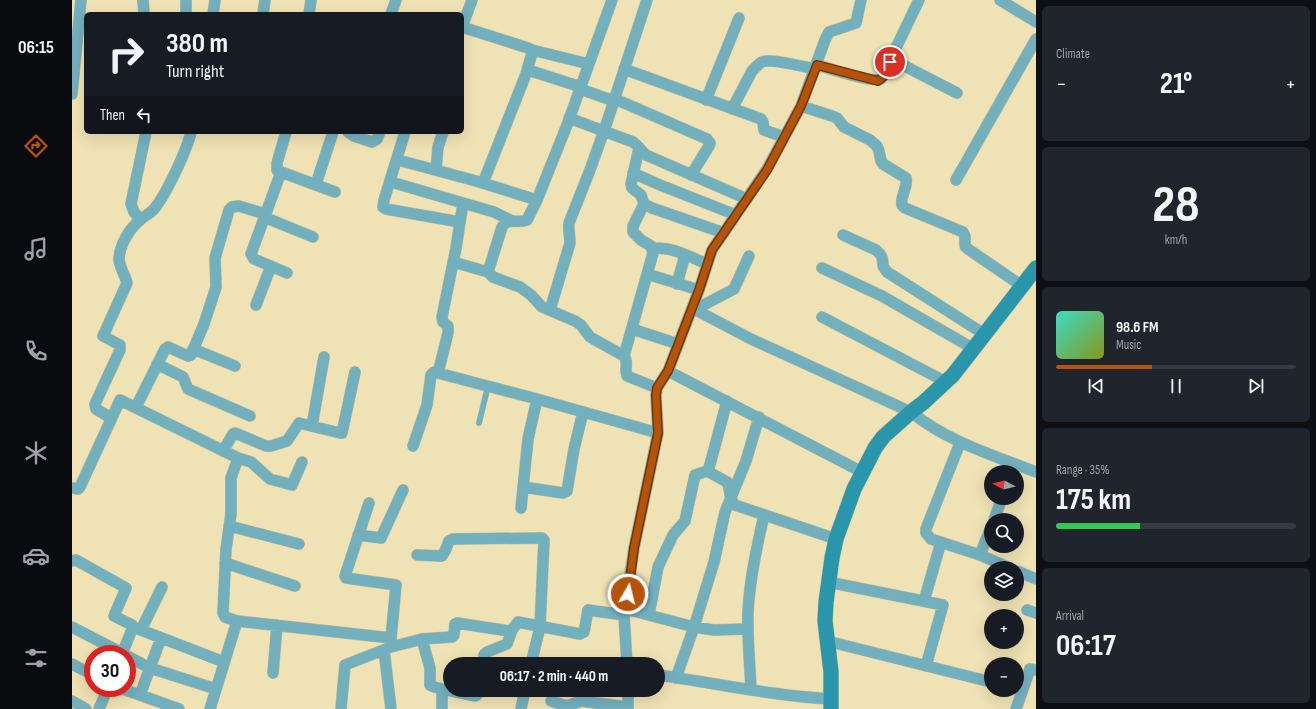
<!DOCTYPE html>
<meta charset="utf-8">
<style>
body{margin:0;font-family:"Sofia Sans Condensed",sans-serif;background:#20242c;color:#f1f3f6;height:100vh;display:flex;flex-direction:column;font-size:15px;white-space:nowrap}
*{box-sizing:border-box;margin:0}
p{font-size:13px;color:#9ea1a6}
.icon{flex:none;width:22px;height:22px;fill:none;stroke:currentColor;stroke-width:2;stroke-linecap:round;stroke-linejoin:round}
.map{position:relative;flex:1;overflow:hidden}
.drawer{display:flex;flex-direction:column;gap:6px;padding:6px;background:#0d0f14;width:280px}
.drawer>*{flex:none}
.top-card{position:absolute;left:12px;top:12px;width:380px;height:122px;border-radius:6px;box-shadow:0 4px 16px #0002;background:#171b24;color:#f1f3f6;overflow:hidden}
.needle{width:26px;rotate:277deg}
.buttons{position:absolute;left:912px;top:465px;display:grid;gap:8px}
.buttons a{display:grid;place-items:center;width:40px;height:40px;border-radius:50%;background:#171b24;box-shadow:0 4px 16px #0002;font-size:20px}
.speed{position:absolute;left:12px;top:645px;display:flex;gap:8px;font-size:20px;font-weight:700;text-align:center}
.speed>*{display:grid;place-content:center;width:52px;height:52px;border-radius:50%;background:#171b24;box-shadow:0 4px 16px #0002;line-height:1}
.speed .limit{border:6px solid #d22;background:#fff;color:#111}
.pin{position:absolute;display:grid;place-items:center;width:34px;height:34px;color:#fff;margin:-17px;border:2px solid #fff;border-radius:50%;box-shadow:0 1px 4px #0007}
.me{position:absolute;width:44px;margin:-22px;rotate:8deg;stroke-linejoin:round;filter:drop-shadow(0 0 3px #0008)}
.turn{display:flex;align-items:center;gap:14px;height:84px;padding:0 16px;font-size:18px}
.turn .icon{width:52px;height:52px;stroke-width:2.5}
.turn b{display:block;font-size:28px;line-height:34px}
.then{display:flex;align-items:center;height:38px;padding:0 16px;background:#0003;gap:8px;font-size:15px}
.big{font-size:30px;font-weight:700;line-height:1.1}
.drawer .tile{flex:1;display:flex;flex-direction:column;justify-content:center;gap:6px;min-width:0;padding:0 14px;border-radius:6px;background:#20242c}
.drawer .dial{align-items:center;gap:0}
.dial b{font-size:52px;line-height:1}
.song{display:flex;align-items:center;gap:12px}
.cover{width:48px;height:48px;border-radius:6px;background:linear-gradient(135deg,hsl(170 70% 55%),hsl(70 70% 35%))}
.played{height:4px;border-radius:2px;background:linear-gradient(90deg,#b45309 40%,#363941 40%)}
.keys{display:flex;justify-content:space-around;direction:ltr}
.heat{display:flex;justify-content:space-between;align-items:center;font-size:22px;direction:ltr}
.charge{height:6px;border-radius:3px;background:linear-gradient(90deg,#34c759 35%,#363941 0)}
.trip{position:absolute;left:371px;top:657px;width:222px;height:40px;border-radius:20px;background:#171b24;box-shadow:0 4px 16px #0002;font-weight:700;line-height:40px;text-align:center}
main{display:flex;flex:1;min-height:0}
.tabs{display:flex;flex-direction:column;width:72px;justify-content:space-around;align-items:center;background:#090b0e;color:#9ea1a6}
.tabs .icon{width:28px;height:28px}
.tabs .active{color:#b45309}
.tabs b{font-size:18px;color:#f1f3f6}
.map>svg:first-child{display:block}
</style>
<main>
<nav class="tabs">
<b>06:15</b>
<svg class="icon active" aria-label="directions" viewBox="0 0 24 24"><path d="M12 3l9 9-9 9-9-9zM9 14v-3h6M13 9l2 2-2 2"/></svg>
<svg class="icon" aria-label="music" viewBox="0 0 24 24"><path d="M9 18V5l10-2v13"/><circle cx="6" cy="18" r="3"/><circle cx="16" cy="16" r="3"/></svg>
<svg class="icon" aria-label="phone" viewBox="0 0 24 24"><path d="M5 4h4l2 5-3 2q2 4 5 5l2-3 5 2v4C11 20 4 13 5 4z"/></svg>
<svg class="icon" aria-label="climate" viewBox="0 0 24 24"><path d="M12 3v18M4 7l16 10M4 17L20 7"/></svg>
<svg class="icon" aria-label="car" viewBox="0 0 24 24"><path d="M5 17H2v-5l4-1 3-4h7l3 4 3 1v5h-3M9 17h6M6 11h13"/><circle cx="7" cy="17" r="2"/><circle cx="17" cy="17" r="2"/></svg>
<svg class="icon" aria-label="filters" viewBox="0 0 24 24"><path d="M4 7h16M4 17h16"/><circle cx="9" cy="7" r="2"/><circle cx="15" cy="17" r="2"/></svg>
</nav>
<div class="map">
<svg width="964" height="709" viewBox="0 0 964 709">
<rect width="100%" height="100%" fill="#efe2b4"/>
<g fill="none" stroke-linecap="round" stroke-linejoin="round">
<defs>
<path id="lane" d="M407,423L416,386"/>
<path id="street" d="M71,0L72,14
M114,0V14
M540,0L495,125L465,200L455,220C446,224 436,217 430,227L416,272L421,277L448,287L459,295L470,307L503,321L509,325L518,337L552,356C557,362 552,369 555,376L585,388
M928,0L964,22
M141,14L143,0
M191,14L193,0
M237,14L239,0
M319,14L324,0
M390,27L456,48L460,50V53L454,74L411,183
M390,27L400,0
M460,50L517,64
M819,59L885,93
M745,65C756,68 801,83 809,79L847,0
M552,69L689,119L691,122L692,130L712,137
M456,70L509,87
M508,89L542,101
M0,94L9,0
M543,99L635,139L638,143L637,146L619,175
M634,100L667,18
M729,106L760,116L765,118L772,127L798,140L805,146L807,151L809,161L811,164L834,178C836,188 828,196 830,205L833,208L891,232L893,237V246L896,249L950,286
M660,109L680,71C683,68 686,64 690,62C698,58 732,67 743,69
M497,118L561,142C567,146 569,151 574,155L675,199
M214,132L205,163V170L209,172L263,192
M276,132L282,136L300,142L305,139L308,132
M333,132L312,200L311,207L314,209L388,222
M567,148L559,184L560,188L569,195L572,204L580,208L652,233
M326,160L404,181L465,200
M364,170L366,147L371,132
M209,172L179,254L182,259L215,273
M561,173L588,185L664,215
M884,180L964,39
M319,182L422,212L440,221
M244,184L261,132
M192,217L241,237
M68,219L62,212L59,204L74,132
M771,235L804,250C810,255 811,258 811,266L815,272L912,334
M581,249C597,245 620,258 635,264
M381,262L416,272
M750,268L810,296L902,349
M575,274L627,290
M605,284L613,255
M184,305L199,266
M620,308L679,339L839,412C876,442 921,455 964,472
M624,309L662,289L677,256
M478,310L498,243C498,236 496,230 497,223L518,170L534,125L575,0
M750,317L874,382
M560,329L606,344
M121,349L163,366
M552,356L581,253L579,246L569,240L561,232V226L572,204
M85,364L111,377L116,389L178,416
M596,371L790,472
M366,373L376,333V326L371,322L370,317L384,248L391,203
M64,407L93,349L96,347L116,356L119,355L132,324L144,287L143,258L157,210L160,207L167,206L193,214
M39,418L24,409L23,404L48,350V345L31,336L55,283C53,275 48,268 47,260C47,246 57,229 68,220C72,216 78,214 82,209C94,195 115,150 119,132
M240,426L252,357
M888,443L854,529V533L859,539L908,555L938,568
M341,446L355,405L359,375L362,372L465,399L586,433
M151,451L161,434L163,433L194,446H199L215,441L227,423L268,433H270L283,372
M166,458L179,462L198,479L220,485L230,462
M635,471L655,482C659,490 656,498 663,505L764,539
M451,487L491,493L495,491L502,449L511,412
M0,488L6,489L8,487L48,400L166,458L159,478V514L154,549L151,613L153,617L165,621
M297,503L273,576L274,578L324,585L319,638
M449,508L456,439L465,399
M922,520L930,498
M157,526L227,544
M286,535L309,538L331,490
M345,555L370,556L373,551L377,541L381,539L470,538L472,540L468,627L459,664
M908,555L919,527
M0,561L4,560L54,588L42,616L60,625L61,627L50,654
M153,563L223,586
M945,571L964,579
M756,582L871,605L854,666
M852,601L869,542
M554,609L622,627L642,630L676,629
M955,610L964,613
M577,615L586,567L601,535L613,521L623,475L635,471L637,468L655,401
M0,627L52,654
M61,627L152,662
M69,630L90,587
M350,639L380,637L382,635L383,624L385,623L437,631L440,630L446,622L508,634L512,632L516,610L552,615
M755,641L919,682
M312,650L319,709
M55,656L78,668L144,689
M0,664L21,675
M411,664L412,655L415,652L435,644L440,630
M555,664L552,615L562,548L586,433L584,395L585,388L596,371L627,290L640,250L695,169L729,106L753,40L757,32L784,23L789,0
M201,673L205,625
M586,675C644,683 701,696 759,699
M604,678L622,627L642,562L653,512L674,461L687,417
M48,688L107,709
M370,689L403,696L405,695L406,690
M679,690C678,664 675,637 676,611C678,578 685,546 692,515
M68,695L89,638
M0,701L14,709
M479,701L495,706L509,701L556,707
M27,709L36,688
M138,709L165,621L319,638V647L350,639L358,668V685L362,687L370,689V709
M269,709L273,665L319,647
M449,709L453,690
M556,709V690
M944,709L958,669L964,670"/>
<path id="secondary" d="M759,709V672L753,621L754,602L760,558L764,539L782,489L803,448L811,437L839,412L852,402L881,375L964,268"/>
</defs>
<!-- lane casing -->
<use href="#lane" stroke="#cabe95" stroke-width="6"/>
<!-- street casing -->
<use href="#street" stroke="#cabe95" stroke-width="12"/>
<!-- secondary casing -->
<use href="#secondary" stroke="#cabe95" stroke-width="16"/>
<!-- lane -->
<use href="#lane" stroke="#73b0be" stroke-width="5.5"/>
<!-- street -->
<use href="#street" stroke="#73b0be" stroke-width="11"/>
<!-- secondary -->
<use href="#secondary" stroke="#2996ab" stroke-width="15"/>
</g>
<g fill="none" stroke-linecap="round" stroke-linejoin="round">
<defs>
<path id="route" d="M556,594L562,548L586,433L584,395L585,388L596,371L627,290L640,250L695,170L729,106L745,65L806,81L812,76L818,62"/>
</defs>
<!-- route casing -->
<use href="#route" stroke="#753606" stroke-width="10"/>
<!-- route -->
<use href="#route" stroke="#b45309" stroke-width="7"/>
</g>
</svg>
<div class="buttons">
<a><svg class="needle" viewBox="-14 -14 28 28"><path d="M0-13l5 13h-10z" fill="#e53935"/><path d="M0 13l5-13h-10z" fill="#9ea1a6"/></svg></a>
<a><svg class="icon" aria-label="search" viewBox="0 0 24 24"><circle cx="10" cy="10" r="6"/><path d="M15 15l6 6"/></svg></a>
<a><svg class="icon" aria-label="layers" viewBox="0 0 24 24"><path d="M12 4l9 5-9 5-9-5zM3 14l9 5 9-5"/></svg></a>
<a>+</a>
<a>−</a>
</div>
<div class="speed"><div class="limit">30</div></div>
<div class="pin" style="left:818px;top:62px;background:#d93025"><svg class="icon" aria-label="arrive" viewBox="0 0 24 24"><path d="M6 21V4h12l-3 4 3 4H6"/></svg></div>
<svg class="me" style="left:556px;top:594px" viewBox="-20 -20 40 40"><circle r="17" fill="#b45309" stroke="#fff" stroke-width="3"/><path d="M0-11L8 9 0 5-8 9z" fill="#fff"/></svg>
<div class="trip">06:17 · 2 min · 440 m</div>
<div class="top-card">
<div class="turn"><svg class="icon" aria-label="right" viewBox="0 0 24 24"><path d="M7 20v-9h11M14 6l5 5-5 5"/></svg><div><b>380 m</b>Turn right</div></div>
<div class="then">Then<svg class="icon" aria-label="left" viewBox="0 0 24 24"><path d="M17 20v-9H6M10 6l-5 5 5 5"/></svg></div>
</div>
</div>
<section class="drawer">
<div class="tile"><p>Climate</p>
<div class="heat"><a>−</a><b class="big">21°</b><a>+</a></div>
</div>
<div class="tile dial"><b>28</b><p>km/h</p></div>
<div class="tile">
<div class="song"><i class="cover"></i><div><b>98.6 FM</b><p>Music</p></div></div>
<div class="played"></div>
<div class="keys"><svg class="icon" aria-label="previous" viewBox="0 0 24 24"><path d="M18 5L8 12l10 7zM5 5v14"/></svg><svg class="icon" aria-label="pause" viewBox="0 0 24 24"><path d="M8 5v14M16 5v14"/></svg><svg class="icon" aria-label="next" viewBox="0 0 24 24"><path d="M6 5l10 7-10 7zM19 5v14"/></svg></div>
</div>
<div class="tile"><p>Range · 35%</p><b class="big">175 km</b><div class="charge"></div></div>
<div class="tile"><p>Arrival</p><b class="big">06:17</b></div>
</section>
</main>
